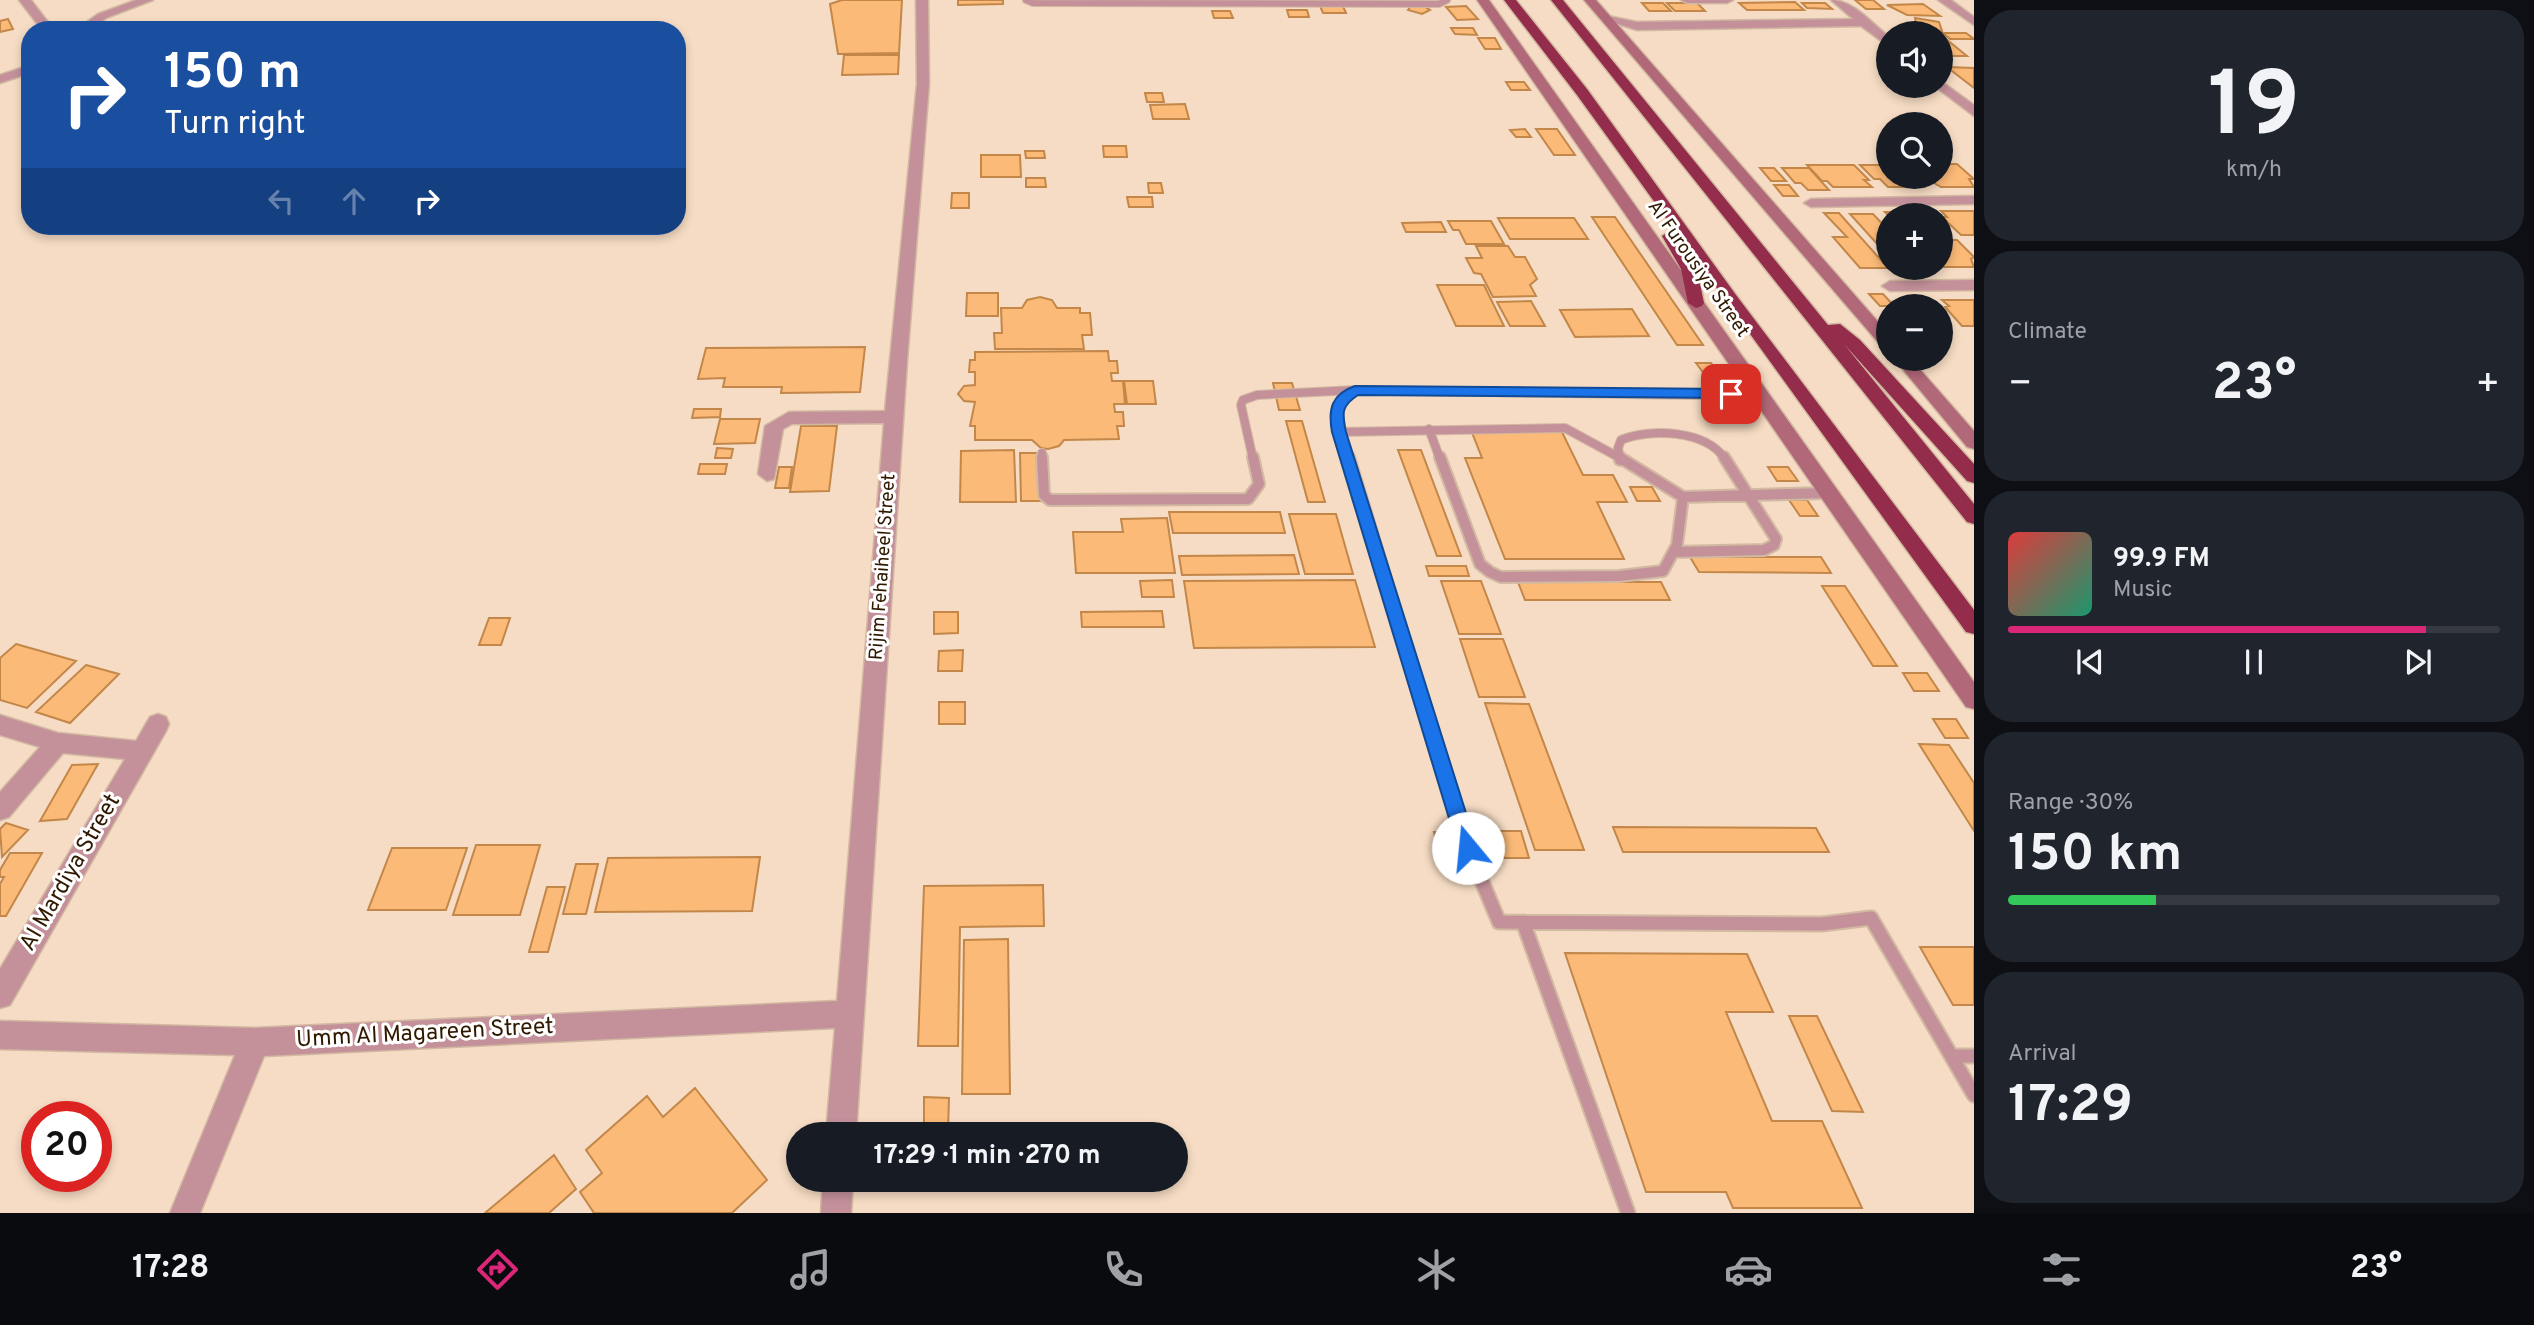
<!DOCTYPE html>
<meta charset="utf-8">
<style>
body{margin:0;font-family:Overpass,sans-serif;background:#20242c;color:#f1f3f6;height:100vh;display:flex;flex-direction:column;font-size:26px;white-space:nowrap}
*{box-sizing:border-box;margin:0}
p{font-size:23px;color:#9ea1a6}
.icon{flex:none;width:38px;height:38px;fill:none;stroke:currentColor;stroke-width:2;stroke-linecap:round;stroke-linejoin:round}
.map{position:relative;flex:1;overflow:hidden}
.sheet{display:flex;flex-direction:column;gap:10px;padding:10px;background:#0d0f14;width:560px}
.sheet>*{flex:none}
.hud{position:absolute;left:21px;top:21px;width:665px;height:214px;border-radius:28px;box-shadow:0 4px 10px #0003;background:#1a4fa0;color:#fff;overflow:hidden}
.controls{position:absolute;left:1876px;top:21px;display:grid;gap:14px}
.controls a{display:grid;place-items:center;width:77px;height:77px;border-radius:50%;background:#171b24;box-shadow:0 4px 10px #0003;font-size:35px}
.speed{position:absolute;left:21px;top:1101px;display:flex;gap:14px;font-size:35px;font-weight:700;text-align:center}
.speed>*{display:grid;place-content:center;width:91px;height:91px;border-radius:50%;background:#171b24;box-shadow:0 4px 10px #0003;line-height:1}
.speed .limit{border:10px solid #d22;background:#fff;color:#111}
.pin{position:absolute;display:grid;place-items:center;width:60px;height:60px;color:#fff;margin:-30px;border-radius:14px;box-shadow:0 4px 10px #0006}
.me{position:absolute;width:77px;margin:-38px;rotate:343deg;stroke-linejoin:round;filter:drop-shadow(0 0 5px #0008)}
.turn{display:flex;align-items:center;gap:24px;height:147px;padding:0 28px;font-size:32px}
.turn .icon{width:91px;height:91px;stroke-width:2.5}
.turn b{display:block;font-size:49px;line-height:60px}
.lanes{display:flex;align-items:center;height:66px;padding:0 28px;background:#0003;justify-content:center;gap:35px;direction:ltr}
.lanes .off{opacity:.35}
.big{font-size:52px;font-weight:700;line-height:1.1}
.sheet .widget{flex:1;display:flex;flex-direction:column;justify-content:center;gap:10px;min-width:0;padding:0 24px;border-radius:28px;background:#20242c}
.sheet .dial{align-items:center;gap:0}
.dial b{font-size:91px;line-height:1}
.song{display:flex;align-items:center;gap:21px}
.cover{width:84px;height:84px;border-radius:10px;background:linear-gradient(135deg,hsl(0 70% 55%),hsl(160 70% 35%))}
.played{height:7px;border-radius:4px;background:linear-gradient(90deg,#db2777 85%,#363941 85%)}
.keys{display:flex;justify-content:space-around;direction:ltr}
.heat{display:flex;justify-content:space-between;align-items:center;font-size:38px;direction:ltr}
.charge{height:10px;border-radius:5px;background:linear-gradient(90deg,#34c759 30%,#363941 0)}
.trip{position:absolute;left:786px;top:1122px;width:402px;height:70px;border-radius:35px;background:#171b24;box-shadow:0 4px 10px #0003;font-weight:700;line-height:70px;text-align:center}
.dock{display:flex;height:112px;justify-content:space-around;align-items:center;background:#090b0e;color:#9ea1a6}
.dock .icon{width:49px;height:49px}
.dock .active{color:#db2777}
.dock b{font-size:32px;color:#f1f3f6}
main{display:flex;flex:1;min-height:0}
.map>svg:first-child{display:block}
</style>
<main>
<div class="map">
<svg width="1974" height="1213" viewBox="0 0 1974 1213">
<rect width="100%" height="100%" fill="#f6dcc4"/>
<!-- building -->
<path fill="#fbba78" stroke="#c28749" stroke-width="2" d="M842,0H902L899,53L838,54L830,4Z
M958,0H1003V4L958,5Z
M1855,0H1873L1884,9H1866Z
M1795,2L1804,10H1747L1739,3Z
M1642,3H1663L1671,11H1649Z
M1667,3H1697L1705,11H1675Z
M1802,3H1825L1832,9L1807,8Z
M1923,4L1940,16L1907,15L1887,5Z
M1320,6H1343L1346,13H1323Z
M1466,6L1478,19L1457,20L1446,7Z
M1410,7H1425L1430,10L1422,14L1408,10Z
M1287,10H1307L1309,17H1289Z
M1212,11H1230L1233,18H1214Z
M1915,18L1939,22L1942,31L1917,27Z
M8,19L13,29L0,32V21Z
M1451,28H1473L1477,35L1455,34Z
M1943,33H1966L1974,39H1950Z
M1478,38H1495L1501,49H1485Z
M1941,39H1946L1967,56H1941Z
M844,55H899L898,74L842,75Z
M1947,67L1974,68V88Z
M1506,82H1524L1530,90H1511Z
M1145,93H1162L1164,102H1147Z
M1185,104L1189,119H1153L1150,105Z
M1525,129L1531,137H1516L1510,130Z
M1536,129H1557L1575,155H1554Z
M1103,146H1126L1127,157H1104Z
M1025,151H1044L1045,158H1026Z
M981,155H1020L1021,177H981Z
M1941,164H1957L1974,179H1969L1974,187H1941L1924,177H1941Z
M1807,165H1854L1869,180H1864L1872,187H1833L1827,181H1822Z
M1860,165H1888V177H1918L1921,179H1916L1924,187H1888L1880,179H1874Z
M1760,168H1774L1786,181H1771Z
M1782,168H1809L1829,190H1808L1801,183H1795Z
M1026,178H1045L1046,187H1026Z
M1148,183H1161L1163,193H1149Z
M1774,185H1789L1798,196H1783Z
M952,193H969V208H951Z
M1127,197H1152L1153,207H1129Z
M1941,211H1974V235H1961L1942,217H1947Z
M1885,212H1921L1925,215H1888Z
M1824,213H1839L1888,268H1860L1833,237H1847Z
M1850,214H1873L1888,230V256Z
M1592,217H1615L1703,345H1677Z
M1498,218H1574L1588,239H1510Z
M1448,221H1491L1504,244H1466L1459,230H1453Z
M1441,222L1446,232H1406L1402,223Z
M1941,240H1957L1974,257L1971,259L1974,267H1941Z
M1476,246H1508L1515,257H1525L1537,279L1530,285L1536,296L1493,297L1481,274L1474,273L1466,258H1482Z
M1437,285H1484L1504,326H1456Z
M967,293H998V316H966Z
M1869,294H1883L1894,306H1880Z
M1040,297L1052,300L1057,308H1080V313H1090L1092,335H1082L1084,349H995L994,333H1002L1001,308H1022L1027,300Z
M1906,299H1927L1933,306H1912Z
M1942,300H1974V326H1962L1945,307L1949,306Z
M1531,301L1545,326H1510L1497,302Z
M1632,309L1649,336L1575,337L1560,310Z
M865,347L860,392L781,393L782,387H723L725,378L698,379L706,348Z
M1108,351L1109,361H1117L1118,373H1111L1112,381H1123L1125,404H1114L1115,412H1123L1124,426H1117L1119,439L1064,440L1059,446L1048,449L1041,448L1032,440H975V426H970L975,402L964,401L958,394L964,386L975,385V372H969L970,360H975V352Z
M1696,363H1711L1729,386L1714,387Z
M1124,381H1153L1156,404H1127Z
M1273,383H1292L1300,410H1279Z
M1727,404L1742,405L1748,413H1733Z
M694,409H721L720,417L692,418Z
M720,419H760L755,443L714,444Z
M1286,421H1302L1325,502H1308Z
M801,426H837L829,491L790,492Z
M1471,430H1561L1583,475H1613L1627,502H1597L1624,559H1505L1465,458H1482Z
M717,448L733,449L731,458H715Z
M1014,450L1016,502H960L961,451Z
M1398,450H1421L1461,556H1437Z
M1020,453H1038L1040,501H1021Z
M700,464H727L725,474H698Z
M779,467H792L789,488H775Z
M1768,467H1788L1798,481H1777Z
M1630,487H1652L1660,501H1637Z
M1789,500H1807L1818,516H1800Z
M1169,512H1280L1285,533H1173Z
M1289,514H1336L1353,574H1305Z
M1167,518L1175,573H1076L1073,532H1123L1121,519Z
M1294,555L1299,574L1182,575L1179,556Z
M1690,557H1821L1831,573L1699,572Z
M1426,566H1466L1469,576H1429Z
M1172,580L1174,597H1142L1140,581Z
M1355,580L1375,647L1194,648L1184,581Z
M1441,581H1481L1501,634H1459Z
M1518,582H1661L1670,600H1525Z
M1822,586H1845L1897,666H1873Z
M1162,611L1164,627H1082L1081,612Z
M934,612H958V633L934,634Z
M489,618H510L501,645H479Z
M1460,639H1503L1525,697H1479Z
M16,644L76,661L27,708L0,700V658Z
M963,650L962,671H938L939,651Z
M86,665L119,674L70,723L36,712Z
M1903,673H1927L1939,691H1914Z
M939,702H965V724H939Z
M1485,703L1529,704L1584,850H1535Z
M1933,719H1956L1968,738H1945Z
M1919,744L1949,745L1974,783V831Z
M98,764L67,819L40,821L72,765Z
M6,823L28,830L2,857L0,829Z
M1613,827L1816,828L1829,852H1623Z
M1495,831H1521L1529,858H1504Z
M1434,832H1457L1466,863L1442,862Z
M476,845H540L520,915H453Z
M392,848H467L446,910H368Z
M10,853H42L6,916H0V884L4,877H0V870Z
M760,857L752,911L595,912L608,858Z
M576,864H598L586,914H563Z
M1043,885L1044,926L960,927L958,1046H918L924,886Z
M547,887H565L548,952H529Z
M1008,939L1010,1094H962L964,940Z
M1920,947H1974V1005H1953Z
M1565,953L1747,954L1773,1012H1726L1772,1121H1822L1862,1208H1733L1726,1192H1646Z
M1789,1016H1817L1863,1112L1832,1111Z
M695,1088L767,1180L732,1213H594L580,1192L602,1173L586,1150L647,1096L663,1117Z
M924,1097L949,1098L948,1131H924Z
M554,1155L576,1189L549,1213H485Z"/>
<g fill="none" stroke-linecap="round" stroke-linejoin="round">
<defs>
<path id="lane-far3" d="M1026,0L1033,3L1439,4L1447,0"/>
<path id="lane-far2" d="M1429,429L1440,459
M1339,432L1565,428L1622,459
M1042,453V459
M1253,459L1241,405L1243,400L1257,395L1355,390
M1349,459C1340,429 1324,411 1355,390L1760,396
M1620,459L1618,448L1621,440C1651,428 1706,430 1725,459"/>
<path id="lane-far1" d="M1042,457L1044,495L1050,500L1248,499L1259,484L1253,457
M1349,457L1450,790
M1440,457L1480,564L1490,572L1501,577L1619,576L1663,571L1677,545L1683,497
M1619,457L1683,497L1827,493
M1620,457V460
M1675,552L1764,550L1774,545L1776,539L1724,457"/>
<path id="lane" d="M1450,788L1468,848L1499,922L1822,924L1871,918L1974,1095
M1523,922L1628,1213
M1951,1056H1974"/>
<path id="street" d="M19,0H31L54,30H42Z
M136,0H153L106,18L90,30H76L98,14Z
M916,0H928L929,84L907,361L856,1134H826L835,1028L264,1056L200,1213H170L235,1055L0,1049V1021L255,1028L837,1001L884,423L792,424L783,429L774,479L767,481L758,474L765,426L789,412L885,411L917,84Z
M1681,0H1733L1727,3H1687Z
M1831,0C1853,0 1872,23 1888,36V46L1861,26L1637,30L1602,19L1608,16L1637,22L1853,19Z
M1938,0H1951L1974,17V25Z
M30,65V73L0,83V75Z
M1941,81L1974,105V116L1937,88Z
M1974,196V204L1811,207L1804,203L1811,199Z
M1974,280V290L1890,291L1882,286L1890,281Z
M158,714L166,717L169,724L166,731L10,1005L0,1008V969L125,759L63,753L9,817L0,820V792L40,747L0,735V715L58,733L136,741L150,717Z
M823,1180H853L851,1213H821Z"/>
<path id="secondary" d="M1477,0H1489L1974,682V709L1966,707Z
M1584,0H1596L1888,333V348L1882,347Z
M1894,359H1911L1974,431V449L1967,447Z"/>
<path id="highway" d="M1504,0H1516L1587,89L1736,295L1974,610V634L1966,632L1577,95Z
M1551,0H1563L1828,325L1840,324L1860,340L1974,464V483L1967,481L1844,344L1974,504V524L1967,522Z
M1670,231L1675,233L1697,269L1704,303L1702,306L1696,308L1688,303L1681,269L1662,236Z"/>
</defs>
<!-- lane-far3 casing -->
<use href="#lane-far3" stroke="#d2b9a1" stroke-width="8"/>
<!-- lane-far2 casing -->
<use href="#lane-far2" stroke="#d2b9a1" stroke-width="10"/>
<!-- lane-far1 casing -->
<use href="#lane-far1" stroke="#d2b9a1" stroke-width="14"/>
<!-- lane casing -->
<use href="#lane" stroke="#d2b9a1" stroke-width="17"/>
<!-- street casing -->
<use href="#street" stroke="#d2b9a1" stroke-width="3"/>
<!-- secondary casing -->
<use href="#secondary" stroke="#d2b9a1" stroke-width="3"/>
<!-- highway casing -->
<use href="#highway" stroke="#d2b9a1" stroke-width="3"/>
<!-- lane-far3 -->
<use href="#lane-far3" stroke="#c4919b" stroke-width="6"/>
<!-- lane-far2 -->
<use href="#lane-far2" stroke="#c4919b" stroke-width="8"/>
<!-- lane-far1 -->
<use href="#lane-far1" stroke="#c4919b" stroke-width="10"/>
<!-- lane -->
<use href="#lane" stroke="#c4919b" stroke-width="13"/>
<!-- street -->
<use href="#street" fill="#c4919b" fill-rule="evenodd"/>
<!-- secondary -->
<use href="#secondary" fill="#b16879" fill-rule="evenodd"/>
<!-- highway -->
<use href="#highway" fill="#942c4c" fill-rule="evenodd"/>
</g>
<!-- route -->
<path fill="#1a73e8" stroke="#114b97" stroke-width="2" d="M1355,386L1731,389L1738,394L1731,398L1358,395C1341,406 1342,413 1346,432L1477,848L1474,854L1468,857L1461,854L1458,848L1332,432C1328,410 1331,394 1355,386Z"/>
<g text-anchor="middle" dominant-baseline="central" stroke-width="6" stroke-linejoin="round" paint-order="stroke">
<!-- street labels -->
<g font-size="19" fill="#301900" stroke="#fff">
<text transform="translate(1698 269) rotate(55)">Al Furousiya Street</text>
<text transform="translate(883 567) rotate(-86)">Rijim Fehaiheel Street</text>
</g>
<!-- near-street labels -->
<g font-size="23" fill="#301900" stroke="#fff">
<text transform="translate(71 873) rotate(-60)">Al Mardiya Street</text>
<text transform="translate(425 1034) rotate(-3)">Umm Al Magareen Street</text>
</g>
</g>
</svg>
<div class="controls">
<a><svg class="icon" aria-label="sound" viewBox="0 0 24 24"><path d="M4 9h4l5-4v14l-5-4H4zM17 9q2 3 0 6"/></svg></a>
<a><svg class="icon" aria-label="search" viewBox="0 0 24 24"><circle cx="10" cy="10" r="6"/><path d="M15 15l6 6"/></svg></a>
<a>+</a>
<a>−</a>
</div>
<div class="speed"><div class="limit">20</div></div>
<div class="pin" style="left:1731px;top:394px;background:#d93025"><svg class="icon" aria-label="arrive" viewBox="0 0 24 24"><path d="M6 21V4h12l-3 4 3 4H6"/></svg></div>
<svg class="me" style="left:1468px;top:848px" viewBox="-20 -20 40 40"><circle r="19" fill="#fff"/><path d="M0-13L10 11 0 6-10 11z" fill="#1a73e8"/></svg>
<div class="trip">17:29 · 1 min · 270 m</div>
<div class="hud">
<div class="turn"><svg class="icon" aria-label="right" viewBox="0 0 24 24"><path d="M7 20v-9h11M14 6l5 5-5 5"/></svg><div><b>150 m</b>Turn right</div></div>
<div class="lanes"><svg class="icon off" aria-label="left" viewBox="0 0 24 24"><path d="M17 20v-9H6M10 6l-5 5 5 5"/></svg><svg class="icon off" aria-label="ahead" viewBox="0 0 24 24"><path d="M12 20V5M6 11l6-6 6 6"/></svg><svg class="icon" aria-label="right" viewBox="0 0 24 24"><path d="M7 20v-9h11M14 6l5 5-5 5"/></svg></div>
</div>
</div>
<section class="sheet">
<div class="widget dial"><b>19</b><p>km/h</p></div>
<div class="widget"><p>Climate</p>
<div class="heat"><a>−</a><b class="big">23°</b><a>+</a></div>
</div>
<div class="widget">
<div class="song"><i class="cover"></i><div><b>99.9 FM</b><p>Music</p></div></div>
<div class="played"></div>
<div class="keys"><svg class="icon" aria-label="previous" viewBox="0 0 24 24"><path d="M18 5L8 12l10 7zM5 5v14"/></svg><svg class="icon" aria-label="pause" viewBox="0 0 24 24"><path d="M8 5v14M16 5v14"/></svg><svg class="icon" aria-label="next" viewBox="0 0 24 24"><path d="M6 5l10 7-10 7zM19 5v14"/></svg></div>
</div>
<div class="widget"><p>Range · 30%</p><b class="big">150 km</b><div class="charge"></div></div>
<div class="widget"><p>Arrival</p><b class="big">17:29</b></div>
</section>
</main>
<nav class="dock">
<b>17:28</b>
<svg class="icon active" aria-label="directions" viewBox="0 0 24 24"><path d="M12 3l9 9-9 9-9-9zM9 14v-3h6M13 9l2 2-2 2"/></svg>
<svg class="icon" aria-label="music" viewBox="0 0 24 24"><path d="M9 18V5l10-2v13"/><circle cx="6" cy="18" r="3"/><circle cx="16" cy="16" r="3"/></svg>
<svg class="icon" aria-label="phone" viewBox="0 0 24 24"><path d="M5 4h4l2 5-3 2q2 4 5 5l2-3 5 2v4C11 20 4 13 5 4z"/></svg>
<svg class="icon" aria-label="climate" viewBox="0 0 24 24"><path d="M12 3v18M4 7l16 10M4 17L20 7"/></svg>
<svg class="icon" aria-label="car" viewBox="0 0 24 24"><path d="M5 17H2v-5l4-1 3-4h7l3 4 3 1v5h-3M9 17h6M6 11h13"/><circle cx="7" cy="17" r="2"/><circle cx="17" cy="17" r="2"/></svg>
<svg class="icon" aria-label="filters" viewBox="0 0 24 24"><path d="M4 7h16M4 17h16"/><circle cx="9" cy="7" r="2"/><circle cx="15" cy="17" r="2"/></svg>
<b>23°</b>
</nav>
